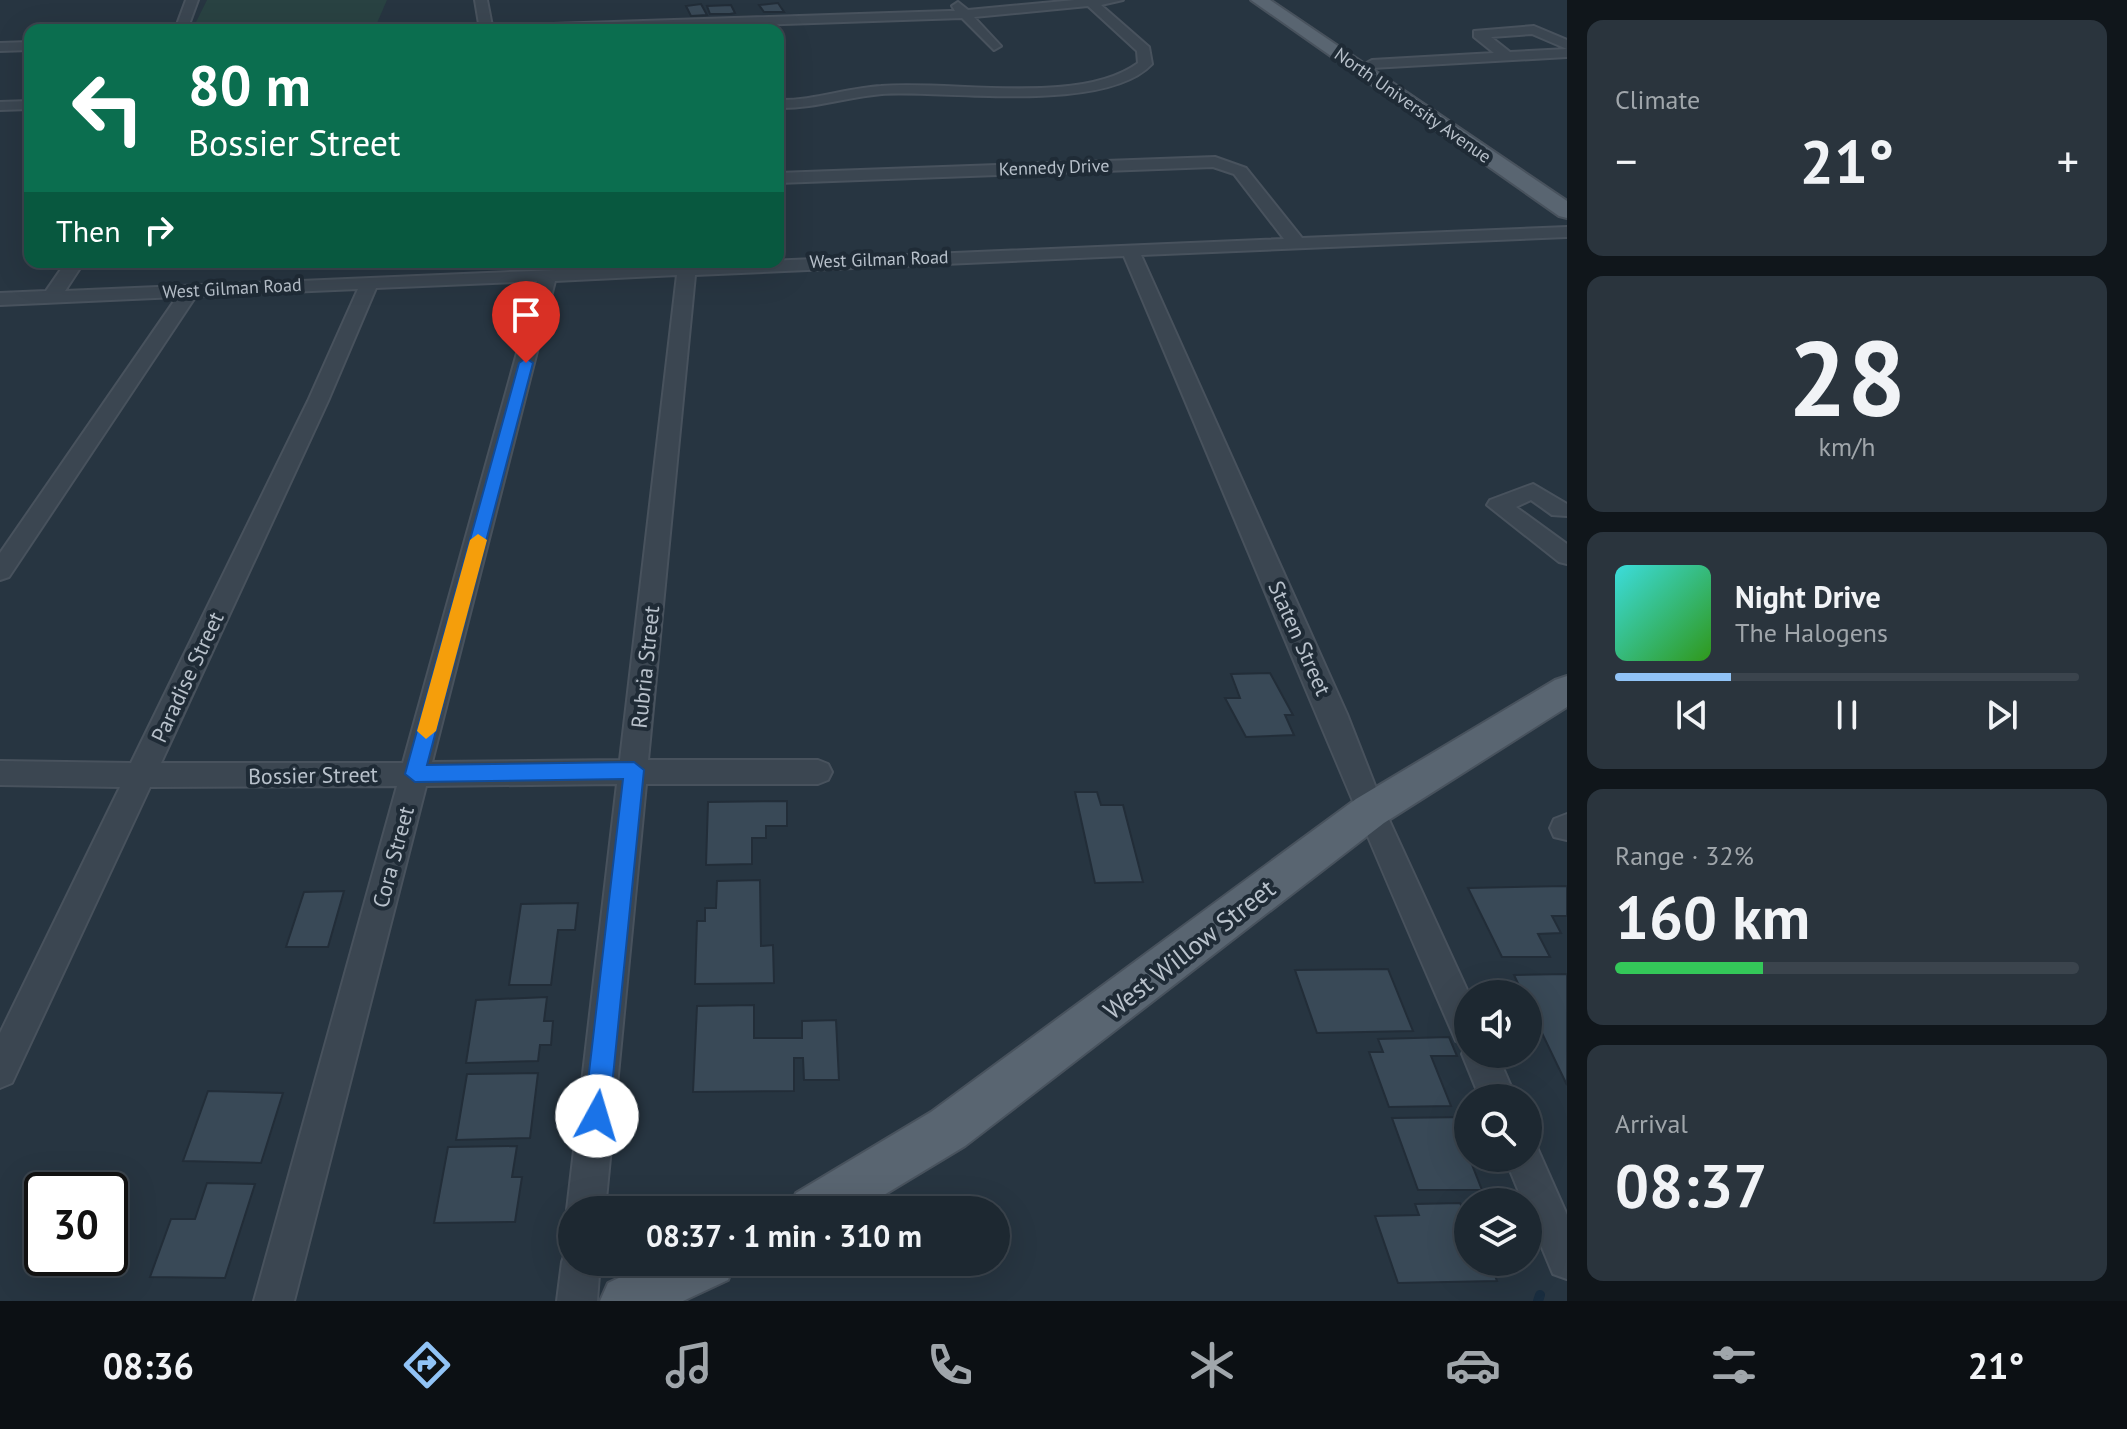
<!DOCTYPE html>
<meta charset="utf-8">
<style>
body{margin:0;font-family:"PT Sans",sans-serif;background:#2a343d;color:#f1f3f6;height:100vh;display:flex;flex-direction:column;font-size:30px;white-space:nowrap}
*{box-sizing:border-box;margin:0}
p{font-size:26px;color:#a0a6ab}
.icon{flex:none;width:44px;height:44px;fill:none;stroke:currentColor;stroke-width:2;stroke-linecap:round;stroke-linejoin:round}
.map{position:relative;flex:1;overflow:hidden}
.drawer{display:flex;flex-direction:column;gap:20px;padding:20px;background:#10161b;width:560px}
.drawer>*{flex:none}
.banner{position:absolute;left:24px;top:24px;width:760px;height:244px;border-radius:16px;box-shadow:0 8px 32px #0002,0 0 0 2px #3b444d;background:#0b6e4f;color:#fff;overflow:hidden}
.controls{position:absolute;left:1454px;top:980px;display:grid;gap:16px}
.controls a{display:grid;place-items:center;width:88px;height:88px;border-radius:50%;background:#1d2831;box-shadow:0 8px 32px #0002,0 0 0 2px #3b444d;font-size:40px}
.speed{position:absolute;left:24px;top:1172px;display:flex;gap:16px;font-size:40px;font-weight:700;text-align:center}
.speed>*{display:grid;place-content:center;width:104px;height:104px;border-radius:50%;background:#1d2831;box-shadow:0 8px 32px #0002,0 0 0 2px #3b444d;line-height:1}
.speed .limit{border:4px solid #111;border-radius:12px;background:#fff;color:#111}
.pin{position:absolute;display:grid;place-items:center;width:68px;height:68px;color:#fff;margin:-82px -34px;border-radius:50% 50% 50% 0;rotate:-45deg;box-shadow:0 0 8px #0007}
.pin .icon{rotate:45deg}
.me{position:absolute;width:88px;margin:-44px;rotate:6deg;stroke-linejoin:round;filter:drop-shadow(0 0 6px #0008)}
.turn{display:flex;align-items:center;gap:28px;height:168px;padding:0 32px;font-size:36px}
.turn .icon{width:104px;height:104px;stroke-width:2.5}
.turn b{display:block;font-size:56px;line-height:68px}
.then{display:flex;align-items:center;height:76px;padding:0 32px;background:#0003;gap:16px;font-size:30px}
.big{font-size:60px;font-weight:700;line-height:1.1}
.drawer .tile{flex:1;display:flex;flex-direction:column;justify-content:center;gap:12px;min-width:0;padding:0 28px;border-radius:16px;background:#2a343d}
.drawer .dial{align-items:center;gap:0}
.dial b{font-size:104px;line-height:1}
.song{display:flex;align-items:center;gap:24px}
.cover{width:96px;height:96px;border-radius:12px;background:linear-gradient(135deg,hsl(180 70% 55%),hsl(110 70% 35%))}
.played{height:8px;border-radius:4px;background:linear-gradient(90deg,#91c3f6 25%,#3b444d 25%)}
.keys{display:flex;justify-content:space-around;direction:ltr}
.heat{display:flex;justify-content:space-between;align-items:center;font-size:44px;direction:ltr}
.charge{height:12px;border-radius:6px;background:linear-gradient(90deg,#34c759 32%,#3b444d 0)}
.trip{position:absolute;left:558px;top:1196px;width:452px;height:80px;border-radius:40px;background:#1d2831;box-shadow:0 8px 32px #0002,0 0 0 2px #3b444d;font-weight:700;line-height:80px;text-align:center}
.menu{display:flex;height:128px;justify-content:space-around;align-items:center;background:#0c1014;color:#a0a6ab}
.menu .icon{width:56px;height:56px}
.menu .selected{color:#91c3f6}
.menu b{font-size:36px;color:#f1f3f6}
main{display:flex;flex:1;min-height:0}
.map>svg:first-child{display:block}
</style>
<main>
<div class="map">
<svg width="1567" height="1301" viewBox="0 0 1567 1301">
<rect width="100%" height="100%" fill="#273541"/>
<!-- green -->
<path fill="#294242" d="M207,0H387L374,30H192Z"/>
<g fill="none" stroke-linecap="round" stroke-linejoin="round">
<!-- stream -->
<path stroke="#192d3f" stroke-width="10" d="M1538,1301L1540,1295"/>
</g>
<!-- building -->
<path fill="#394957" stroke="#222d38" stroke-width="2" d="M778,3L784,12H764L759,5Z
M701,4L707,15L691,16L686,6Z
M731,5L735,13L730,14H710L707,6Z
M1270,673L1293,715H1285L1294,735L1246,737L1225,698H1240L1231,674Z
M1075,792H1097L1101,805H1123L1143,882L1095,883Z
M787,801V826H766V838H752V864L706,865L708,802Z
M760,880L761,946L773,945L774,983L695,984L697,921H705V908H716L717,881Z
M1567,886V916H1552L1561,933L1538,934L1550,957H1502L1468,888Z
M344,891L328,947H286L304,892Z
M578,903L575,930H558L551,985H509L521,904Z
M1388,969L1413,1031L1317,1033L1295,970Z
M1567,974V1085L1528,1004V994H1523L1514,975Z
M547,997L544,1021H553L551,1045H540L538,1061L466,1063L476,1000Z
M754,1005V1038H802V1021L836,1020L839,1080H804L803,1058H794V1091L693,1092L697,1006Z
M1449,1037L1457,1056H1431L1451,1106L1389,1107L1369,1052H1383L1378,1039Z
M538,1073L530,1138L456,1140L467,1074Z
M208,1091L283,1093L261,1163L183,1161Z
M1468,1117V1137H1461L1482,1190H1418L1392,1118Z
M517,1146L512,1177H522L515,1222L434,1223L448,1147Z
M207,1183L255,1184L225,1278L150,1277L171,1219H195Z
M1460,1203L1468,1218V1262H1490L1497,1281L1398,1283L1375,1216L1419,1215L1415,1204Z"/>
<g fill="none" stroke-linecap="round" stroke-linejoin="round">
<defs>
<path id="minor" d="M186,0H198L187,30H175Z
M475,0H487L492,26L949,11H955L952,6L958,2L968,10L1075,0H1123L1101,5L1149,47L1152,64C1105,114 948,90 882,94C846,97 814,109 778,108V100C813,101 846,88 881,86C953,80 1079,106 1138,63L1137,51L1088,6L974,17L1001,46L994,50L962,18L610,30H480Z
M1534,26L1567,40V57L1372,68L1365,64L1372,60L1494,53L1474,37V31ZM1532,34L1567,49L1510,52L1491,37Z
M30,42V50L0,51V43Z
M30,101V109L0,110V102Z
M1215,157L1246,168L1302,238L1567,227V237L1141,255L1347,714L1385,811L1469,994L1468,1054H1497L1516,1098H1480L1462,1054L1466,1045L1456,1041C1342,781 1235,517 1124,256L695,275L648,760H818L828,764L832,772L828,780L818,784H646L605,1210H572V1222L567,1210L617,784L426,786L294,1301H254L397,786L150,787L12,1083L0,1088V1033L120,787L0,785V761L131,763L308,401L358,289L196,296L9,577L0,580V553L177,297L0,305V293L46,291L66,262H84L65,291L1284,239L1234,174L1213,167L778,183V173ZM677,275L620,760L432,762L555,281ZM537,281L403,763H161L328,401L376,288Z
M1533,484L1567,504V516L1552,515L1531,500L1516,507L1567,544V564L1559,562L1487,505L1490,500Z
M1567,814V840L1554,837L1550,828L1554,819Z
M1528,1142L1536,1145L1567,1215V1279L1553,1274L1528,1214V1202H1523L1505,1158H1528Z
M572,1246V1262H600L597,1301H557L562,1262L567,1248Z"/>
<path id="major" d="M1251,0H1270L1567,201V218L1559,216Z
M1567,676V707L1384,823L965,1146L859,1210H788L796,1193L931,1112L1356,799L1555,680Z
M653,1262H735L728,1280L683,1301H600L608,1283Z"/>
</defs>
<!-- minor casing -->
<use href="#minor" stroke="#48525d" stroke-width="4"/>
<!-- major casing -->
<use href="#major" stroke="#48525d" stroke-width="4"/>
<!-- minor -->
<use href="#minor" fill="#3b4651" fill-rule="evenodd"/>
<!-- major -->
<use href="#major" fill="#596571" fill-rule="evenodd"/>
</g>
<!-- route -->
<path fill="#1a73e8" stroke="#114b97" stroke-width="2" d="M526,358L533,363L427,765L634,762L644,770L609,1116L605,1125L597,1128L588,1125L584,1116L623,779L415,782L405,774L519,363Z"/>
<!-- slow -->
<path fill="#f59e0b" d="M478,534L487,540L436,731L426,739L417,731L470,540Z"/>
<g text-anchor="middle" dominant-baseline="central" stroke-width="8" stroke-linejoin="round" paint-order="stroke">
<!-- far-street labels -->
<g font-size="18" fill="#b8c1cb" stroke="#1f2b36">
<text transform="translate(1413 105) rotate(35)">North University Avenue</text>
<text transform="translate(1054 167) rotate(-2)">Kennedy Drive</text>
<text transform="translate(879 259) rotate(-2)">West Gilman Road</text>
<text transform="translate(232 288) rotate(-3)">West Gilman Road</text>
</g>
<!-- street labels -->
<g font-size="22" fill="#b8c1cb" stroke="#1f2b36">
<text transform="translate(1300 638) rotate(66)">Staten Street</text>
<text transform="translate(645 667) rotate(-84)">Rubria Street</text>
<text transform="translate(187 677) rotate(-65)">Paradise Street</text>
<text transform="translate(313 775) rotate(-1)">Bossier Street</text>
<text transform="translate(393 857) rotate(-75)">Cora Street</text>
</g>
<!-- near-street labels -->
<g font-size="26" fill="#b8c1cb" stroke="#1f2b36">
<text transform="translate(1189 949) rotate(-38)">West Willow Street</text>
</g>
</g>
</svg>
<div class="controls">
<a><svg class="icon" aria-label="sound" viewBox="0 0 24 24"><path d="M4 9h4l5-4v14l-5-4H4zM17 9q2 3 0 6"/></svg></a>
<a><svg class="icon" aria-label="search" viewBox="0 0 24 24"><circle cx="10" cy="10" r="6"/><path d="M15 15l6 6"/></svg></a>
<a><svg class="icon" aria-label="layers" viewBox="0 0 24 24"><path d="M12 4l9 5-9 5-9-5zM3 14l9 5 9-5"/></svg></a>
</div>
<div class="speed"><div class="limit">30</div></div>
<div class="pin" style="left:526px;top:363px;background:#d93025"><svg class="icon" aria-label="arrive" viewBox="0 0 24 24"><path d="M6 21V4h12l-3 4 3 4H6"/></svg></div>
<svg class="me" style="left:597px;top:1116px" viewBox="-20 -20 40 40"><circle r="19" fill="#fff"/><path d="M0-13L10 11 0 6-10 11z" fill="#1a73e8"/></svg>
<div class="trip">08:37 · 1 min · 310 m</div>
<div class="banner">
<div class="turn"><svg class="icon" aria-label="left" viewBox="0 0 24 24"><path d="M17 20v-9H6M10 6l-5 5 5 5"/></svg><div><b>80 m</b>Bossier Street</div></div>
<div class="then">Then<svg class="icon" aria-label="right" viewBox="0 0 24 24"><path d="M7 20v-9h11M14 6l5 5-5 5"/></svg></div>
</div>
</div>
<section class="drawer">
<div class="tile"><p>Climate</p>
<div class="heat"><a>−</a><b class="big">21°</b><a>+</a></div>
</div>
<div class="tile dial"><b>28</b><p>km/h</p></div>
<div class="tile">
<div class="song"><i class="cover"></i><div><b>Night Drive</b><p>The Halogens</p></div></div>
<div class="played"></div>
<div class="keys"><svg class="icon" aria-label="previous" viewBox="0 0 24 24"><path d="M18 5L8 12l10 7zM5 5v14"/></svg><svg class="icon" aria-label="pause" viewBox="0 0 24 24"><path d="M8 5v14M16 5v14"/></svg><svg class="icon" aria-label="next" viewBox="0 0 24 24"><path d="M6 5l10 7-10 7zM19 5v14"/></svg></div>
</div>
<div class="tile"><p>Range · 32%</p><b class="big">160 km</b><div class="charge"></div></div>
<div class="tile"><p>Arrival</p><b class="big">08:37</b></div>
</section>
</main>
<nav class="menu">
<b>08:36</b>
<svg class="icon selected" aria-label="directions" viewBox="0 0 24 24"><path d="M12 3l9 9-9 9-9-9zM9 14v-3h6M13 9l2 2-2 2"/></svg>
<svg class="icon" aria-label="music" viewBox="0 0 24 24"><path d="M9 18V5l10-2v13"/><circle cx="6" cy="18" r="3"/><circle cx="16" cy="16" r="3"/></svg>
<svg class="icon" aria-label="phone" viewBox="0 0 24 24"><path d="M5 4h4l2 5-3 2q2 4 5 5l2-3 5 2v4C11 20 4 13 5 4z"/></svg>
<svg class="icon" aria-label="climate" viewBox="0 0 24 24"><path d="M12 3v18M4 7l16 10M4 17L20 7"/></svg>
<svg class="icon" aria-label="car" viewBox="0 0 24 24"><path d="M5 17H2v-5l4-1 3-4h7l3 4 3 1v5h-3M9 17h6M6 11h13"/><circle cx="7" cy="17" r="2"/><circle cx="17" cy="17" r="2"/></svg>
<svg class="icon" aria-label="filters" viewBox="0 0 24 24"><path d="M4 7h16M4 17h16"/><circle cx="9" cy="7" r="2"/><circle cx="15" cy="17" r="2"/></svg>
<b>21°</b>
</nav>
